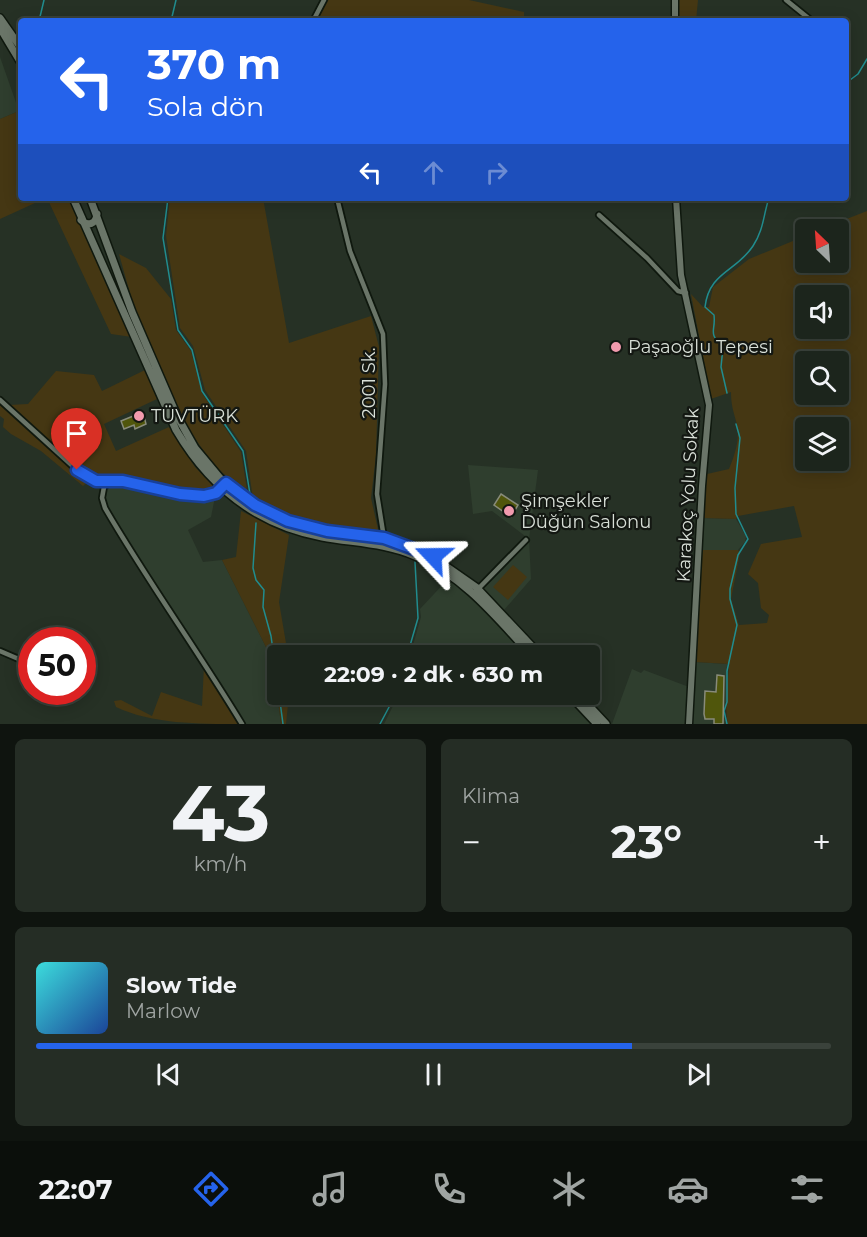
<!DOCTYPE html>
<html lang="tr">
<meta charset="utf-8">
<style>
body{margin:0;font-family:Montserrat,sans-serif;background:#252d25;color:#f1f3f6;height:100vh;display:flex;flex-direction:column;font-size:22px;white-space:nowrap}
*{box-sizing:border-box;margin:0}
p{font-size:20px;color:#a0a5a3}
.icon{flex:none;width:33px;height:33px;fill:none;stroke:currentColor;stroke-width:2;stroke-linecap:round;stroke-linejoin:round}
.map{position:relative;height:724px;overflow:hidden}
.panel{display:flex;flex-direction:column;gap:15px;padding:15px;background:#0f140f;flex:1}
.panel>*{flex:none}
.banner{position:absolute;left:18px;top:18px;width:831px;height:183px;border-radius:6px;box-shadow:0 3px 15px #0003,0 0 0 2px #3a423b;background:#2563eb;color:#fff;overflow:hidden}
.needle{width:39px;rotate:335deg}
.fabs{position:absolute;left:795px;top:219px;display:grid;gap:12px}
.fabs a{display:grid;place-items:center;width:54px;height:54px;border-radius:6px;background:#1c251c;box-shadow:0 3px 15px #0003,0 0 0 2px #3a423b;font-size:30px}
.speed{position:absolute;left:18px;top:627px;display:flex;gap:12px;font-size:30px;font-weight:700;text-align:center}
.speed>*{display:grid;place-content:center;width:78px;height:78px;border-radius:50%;background:#1c251c;box-shadow:0 3px 15px #0003,0 0 0 2px #3a423b;line-height:1}
.speed .limit{border:9px solid #d22;background:#fff;color:#111}
.pin{position:absolute;display:grid;place-items:center;width:51px;height:51px;color:#fff;margin:-62px -26px;border-radius:50% 50% 50% 0;rotate:-45deg;box-shadow:0 0 6px #0007}
.pin .icon{rotate:45deg}
.me{position:absolute;width:66px;margin:-33px;rotate:293deg;stroke-linejoin:round;filter:drop-shadow(0 0 4px #0008)}
.turn{display:flex;align-items:center;gap:21px;height:126px;padding:0 30px;font-size:27px}
.turn .icon{width:78px;height:78px;stroke-width:2.5}
.turn b{display:block;font-size:42px;line-height:51px}
.lanes{display:flex;align-items:center;height:57px;padding:0 30px;background:#0003;justify-content:center;gap:30px;direction:ltr}
.lanes .off{opacity:.35}
.big{font-size:45px;font-weight:700;line-height:1.1}
.panel .tile{flex:1;display:flex;flex-direction:column;justify-content:center;gap:9px;min-width:0;padding:0 21px;border-radius:9px;background:#252d25}
.panel .dial{align-items:center;gap:0}
.dial b{font-size:78px;line-height:1}
.song{display:flex;align-items:center;gap:18px}
.cover{width:72px;height:72px;border-radius:9px;background:linear-gradient(135deg,hsl(180 70% 55%),hsl(220 70% 35%))}
.played{height:6px;border-radius:3px;background:linear-gradient(90deg,#2563eb 75%,#3a423b 75%)}
.keys{display:flex;justify-content:space-around;direction:ltr}
.heat{display:flex;justify-content:space-between;align-items:center;font-size:33px;direction:ltr}
.panel .tiles{flex:1;display:grid;gap:15px;grid-template-columns:1fr 1fr}
.tile:last-child{grid-column:span 2}
.trip{position:absolute;left:267px;top:645px;width:333px;height:60px;border-radius:6px;background:#1c251c;box-shadow:0 3px 15px #0003,0 0 0 2px #3a423b;font-weight:700;line-height:60px;text-align:center}
.dock{display:flex;height:96px;justify-content:space-around;align-items:center;background:#0b0f0b;color:#a0a5a3}
.dock .icon{width:42px;height:42px}
.dock .selected{color:#2563eb}
.dock b{font-size:27px;color:#f1f3f6}
.map>svg:first-child{display:block}
</style>
<div class="map">
<svg width="867" height="724" viewBox="0 0 867 724">
<rect width="100%" height="100%" fill="#263125"/>
<!-- built -->
<path fill="#2f3e2e" d="M0,57L19,111L0,119Z
M468,465L538,470L529,539L531,579L504,610L482,588L529,539L492,511L473,514Z
M112,483H122L185,498L203,499L215,497L211,517L188,530L203,562L222,560L273,661L281,724H244L139,563L109,510L104,497L106,488Z
M703,518L736,519L746,536L745,542L738,550H702Z
M448,579L471,597L526,655L410,656L421,617L420,609Z
M695,662L727,664L726,702L723,711L726,724H692Z
M632,669L641,673L644,670L689,687L686,724H612Z
M399,694L563,695L590,724H384Z"/>
<!-- green -->
<path fill="#453713" fill-rule="evenodd" d="M327,0H469L524,12V21H315L320,9Z
M678,0H698L696,21H678Z
M19,111L21,198H46L0,219V119Z
M47,198H69L132,337L111,334Z
M170,198H263L289,343L371,316L379,347L376,455L371,498L379,534C331,528 295,523 253,499L246,451L205,390L193,346L180,328L166,236Z
M867,211V724H728C724,705 728,684 729,664L695,662L702,550H738L740,553L731,599L739,625L767,623L769,615L761,608L758,583L748,574L761,544L802,537L794,506L738,516L736,519L703,518L707,474L729,469C735,454 741,437 736,421C733,410 731,404 731,392L711,399L691,294L703,307H709L713,287L749,259L805,236L806,262H838V230L821,229ZM806,296H838V328H806ZM806,362H838V394H806ZM806,428H838V460H806Z
M119,254L146,268L171,299L176,330L191,351L202,393L241,452L248,496L213,464L186,426L133,304Z
M145,370L157,399L104,424L116,451L169,427L195,467L216,488L203,493L179,491L124,480H96L78,469L9,405L28,404L56,371L94,375L102,391Z
M0,403L43,440L61,459L90,479L83,486L41,451L11,434L3,427L4,419L0,416Z
M241,511L289,535L279,602L288,655L278,656V694L289,695L286,724H281L273,661L222,560L236,557Z
M513,565L527,577L508,600L493,587Z
M204,666L240,724C198,724 152,724 116,707L114,701L121,700L152,716L161,692L202,706Z"/>
<g fill="none" stroke-linecap="round" stroke-linejoin="round">
<!-- stream -->
<path stroke="#218c8e" stroke-width="1.5" d="M39,21L44,0
M171,21L176,0
M846,83L858,74L867,59
M168,198L163,238L178,330L192,350L202,391L243,451L250,494
M727,393L721,367L723,347C707,332 716,332 714,315L705,307C709,272 736,272 753,246C764,229 763,216 769,198
M256,523L253,568L256,580L264,590L263,607L271,636L278,686
M407,656L418,618L415,562
M279,694L283,724
M380,724L396,694
M727,724L724,711L727,702V671L737,625L730,599V589L738,555L748,539L736,514L735,488L740,438L736,424"/>
</g>
<!-- building -->
<path fill="#50560c" stroke="#888b7a" stroke-width="1.5" d="M143,412L146,424L135,429L134,425L124,429L121,421Z
M501,494L518,505L511,517L494,505Z
M717,675L724,676L723,724H714V719H705L704,714L705,691L716,692Z"/>
<g fill="none" stroke-linecap="round" stroke-linejoin="round">
<defs>
<path id="minor" d="M786,0L812,21
M313,21L324,0
M337,198L350,251L383,334L385,384L377,494L384,538
M599,215L647,258L678,291L686,293
M0,400L77,470L96,481H123L180,494L204,496L216,493L222,487
M110,482L104,487L102,498L105,508C148,582 198,651 242,724
M478,589L526,540
M0,651L28,663"/>
<path id="tertiary" d="M675,0V21
M676,198L681,275L709,405L702,486L689,724"/>
<path id="secondary" d="M0,18L21,48
M0,28L21,63
M73,198L176,430C209,486 257,525 322,537C354,543 385,543 415,556C464,576 497,618 532,656
M90,198L132,312L177,416L195,448L220,478L247,500L288,521L327,531L384,538L433,557L476,587L541,656
M81,220C88,227 96,224 97,214
M569,694L597,724
M578,694L606,724"/>
</defs>
<!-- minor casing -->
<use href="#minor" stroke="#0f180e" stroke-width="8"/>
<!-- tertiary casing -->
<use href="#tertiary" stroke="#0f180e" stroke-width="9"/>
<!-- secondary casing -->
<use href="#secondary" stroke="#0f180e" stroke-width="10"/>
<!-- minor -->
<use href="#minor" stroke="#6a7568" stroke-width="4.5"/>
<!-- tertiary -->
<use href="#tertiary" stroke="#6a7568" stroke-width="6"/>
<!-- secondary -->
<use href="#secondary" stroke="#6a7568" stroke-width="7"/>
</g>
<g fill="none" stroke-linecap="round" stroke-linejoin="round">
<defs>
<path id="route" d="M77,470L96,481H123L180,494L204,496L216,493L226,483L255,505L288,521L327,531L384,538L433,556"/>
</defs>
<!-- route casing -->
<use href="#route" stroke="#184099" stroke-width="15"/>
<!-- route -->
<use href="#route" stroke="#2563eb" stroke-width="10"/>
</g>
<!-- markers -->
<g fill="#f29aae" stroke="#131712" stroke-width="2">
<circle cx="616" cy="347" r="6"/>
<circle cx="139" cy="416" r="6"/>
<circle cx="509" cy="511" r="6"/>
</g>
<g text-anchor="middle" dominant-baseline="central" stroke-width="4.5" stroke-linejoin="round" paint-order="stroke">
<!-- poi labels -->
<g font-size="18" fill="#d8dfd7" stroke="#131712" text-anchor="start">
<text x="628" y="347">Paşaoğlu Tepesi</text>
<text x="151" y="416">TÜVTÜRK</text>
<text x="521" y="501">Şimşekler<tspan x="521" dy="21">Düğün Salonu</tspan></text>
</g>
<!-- street labels -->
<g font-size="18" fill="#d8dfd7" stroke="#131712">
<text transform="translate(369 383) rotate(-90)">2001 Sk.</text>
<text transform="translate(688 495) rotate(-87)">Karakoç Yolu Sokak</text>
</g>
</g>
</svg>
<div class="fabs">
<a><svg class="needle" viewBox="-14 -14 28 28"><path d="M0-13l5 13h-10z" fill="#e53935"/><path d="M0 13l5-13h-10z" fill="#a0a5a3"/></svg></a>
<a><svg class="icon" aria-label="sound" viewBox="0 0 24 24"><path d="M4 9h4l5-4v14l-5-4H4zM17 9q2 3 0 6"/></svg></a>
<a><svg class="icon" aria-label="search" viewBox="0 0 24 24"><circle cx="10" cy="10" r="6"/><path d="M15 15l6 6"/></svg></a>
<a><svg class="icon" aria-label="layers" viewBox="0 0 24 24"><path d="M12 4l9 5-9 5-9-5zM3 14l9 5 9-5"/></svg></a>
</div>
<div class="speed"><div class="limit">50</div></div>
<div class="pin" style="left:77px;top:470px;background:#d93025"><svg class="icon" aria-label="arrive" viewBox="0 0 24 24"><path d="M6 21V4h12l-3 4 3 4H6"/></svg></div>
<svg class="me" style="left:433px;top:556px" viewBox="-20 -20 40 40"><path d="M0-17L14 15 0 8-14 15z" fill="#2563eb" stroke="#fff" stroke-width="4"/></svg>
<div class="trip">22:09 · 2 dk · 630 m</div>
<div class="banner">
<div class="turn"><svg class="icon" aria-label="left" viewBox="0 0 24 24"><path d="M17 20v-9H6M10 6l-5 5 5 5"/></svg><div><b>370 m</b>Sola dön</div></div>
<div class="lanes"><svg class="icon" aria-label="left" viewBox="0 0 24 24"><path d="M17 20v-9H6M10 6l-5 5 5 5"/></svg><svg class="icon off" aria-label="ahead" viewBox="0 0 24 24"><path d="M12 20V5M6 11l6-6 6 6"/></svg><svg class="icon off" aria-label="right" viewBox="0 0 24 24"><path d="M7 20v-9h11M14 6l5 5-5 5"/></svg></div>
</div>
</div>
<section class="panel">
<div class="tiles">
<div class="tile dial"><b>43</b><p>km/h</p></div>
<div class="tile"><p>Klima</p>
<div class="heat"><a>−</a><b class="big">23°</b><a>+</a></div>
</div>
<div class="tile">
<div class="song"><i class="cover"></i><div><b>Slow Tide</b><p>Marlow</p></div></div>
<div class="played"></div>
<div class="keys"><svg class="icon" aria-label="previous" viewBox="0 0 24 24"><path d="M18 5L8 12l10 7zM5 5v14"/></svg><svg class="icon" aria-label="pause" viewBox="0 0 24 24"><path d="M8 5v14M16 5v14"/></svg><svg class="icon" aria-label="next" viewBox="0 0 24 24"><path d="M6 5l10 7-10 7zM19 5v14"/></svg></div>
</div>
</div>
</section>
<nav class="dock">
<b>22:07</b>
<svg class="icon selected" aria-label="directions" viewBox="0 0 24 24"><path d="M12 3l9 9-9 9-9-9zM9 14v-3h6M13 9l2 2-2 2"/></svg>
<svg class="icon" aria-label="music" viewBox="0 0 24 24"><path d="M9 18V5l10-2v13"/><circle cx="6" cy="18" r="3"/><circle cx="16" cy="16" r="3"/></svg>
<svg class="icon" aria-label="phone" viewBox="0 0 24 24"><path d="M5 4h4l2 5-3 2q2 4 5 5l2-3 5 2v4C11 20 4 13 5 4z"/></svg>
<svg class="icon" aria-label="climate" viewBox="0 0 24 24"><path d="M12 3v18M4 7l16 10M4 17L20 7"/></svg>
<svg class="icon" aria-label="car" viewBox="0 0 24 24"><path d="M5 17H2v-5l4-1 3-4h7l3 4 3 1v5h-3M9 17h6M6 11h13"/><circle cx="7" cy="17" r="2"/><circle cx="17" cy="17" r="2"/></svg>
<svg class="icon" aria-label="filters" viewBox="0 0 24 24"><path d="M4 7h16M4 17h16"/><circle cx="9" cy="7" r="2"/><circle cx="15" cy="17" r="2"/></svg>
</nav>
